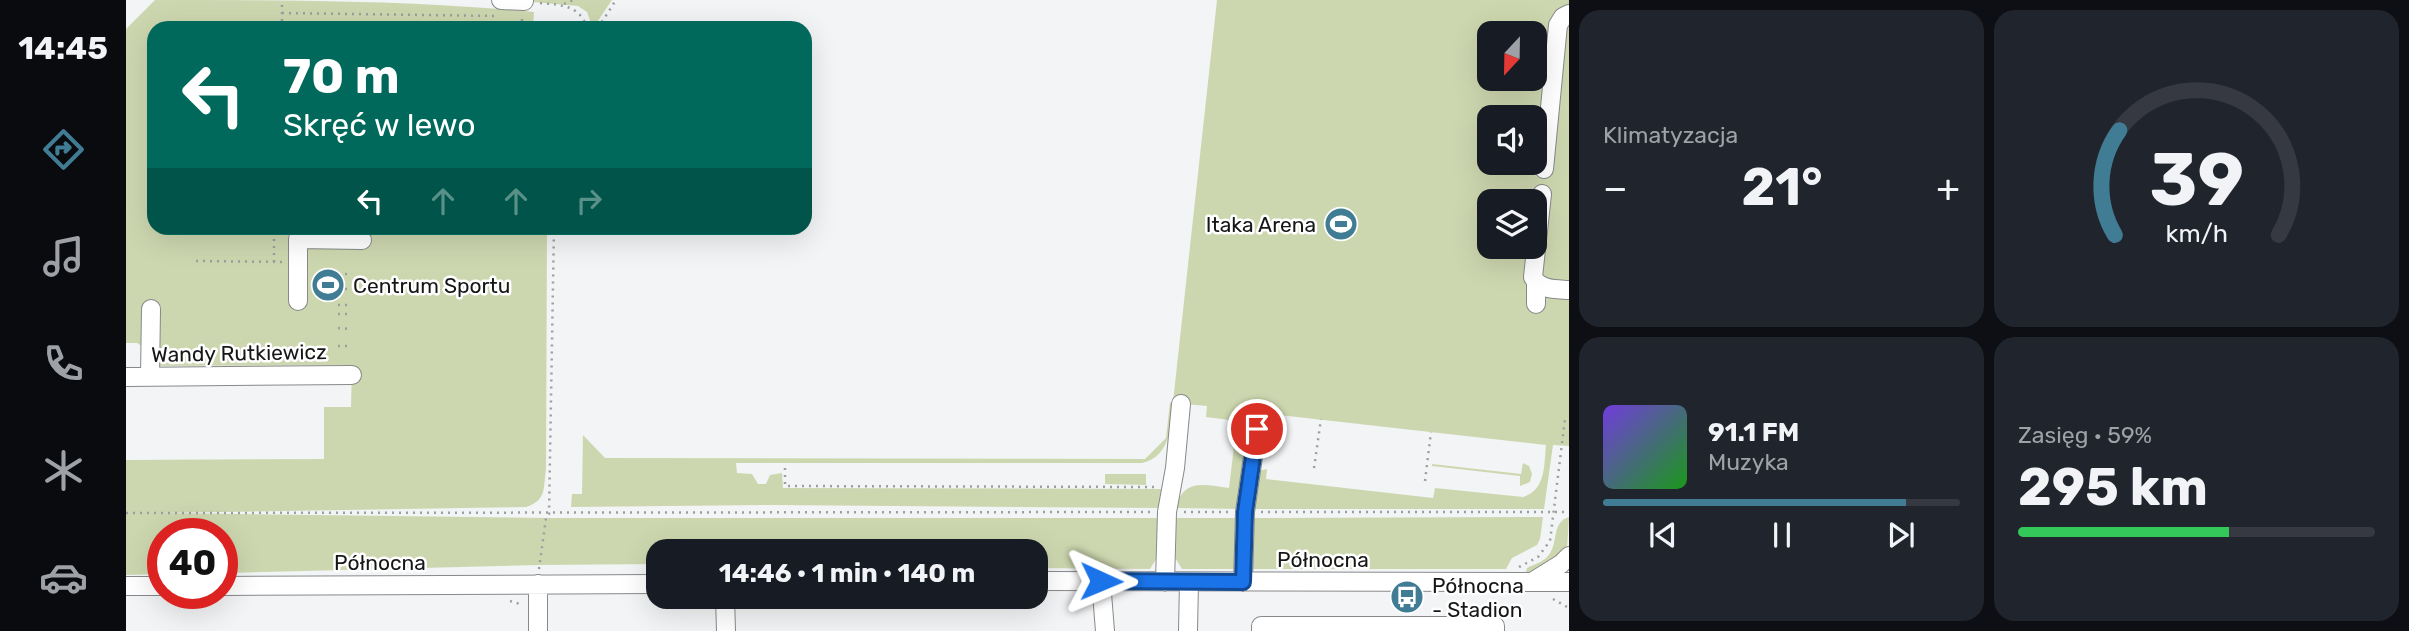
<!DOCTYPE html>
<html lang="pl">
<meta charset="utf-8">
<style>
body{margin:0;font-family:Rubik,sans-serif;background:#20242c;color:#f1f3f6;height:100vh;display:flex;flex-direction:column;font-size:26px;white-space:nowrap}
*{box-sizing:border-box;margin:0}
p{font-size:23px;color:#9ea1a6}
.icon{flex:none;width:38px;height:38px;fill:none;stroke:currentColor;stroke-width:2;stroke-linecap:round;stroke-linejoin:round}
.map{position:relative;flex:1;overflow:hidden}
.sheet{display:flex;flex-direction:column;gap:10px;padding:10px;background:#0d0f14;width:840px}
.sheet>*{flex:none}
.guide{position:absolute;left:21px;top:21px;width:665px;height:214px;border-radius:21px;box-shadow:0 7px 28px #0002;background:#00695c;color:#fff;overflow:hidden}
.needle{width:46px;rotate:202deg}
.tools{position:absolute;left:1351px;top:21px;display:grid;gap:14px}
.tools a{display:grid;place-items:center;width:70px;height:70px;border-radius:14px;background:#171b24;box-shadow:0 7px 28px #0002;font-size:35px}
.speed{position:absolute;left:21px;top:518px;display:flex;gap:14px;font-size:35px;font-weight:700;text-align:center}
.speed>*{display:grid;place-content:center;width:91px;height:91px;border-radius:50%;background:#171b24;box-shadow:0 7px 28px #0002;line-height:1}
.speed .limit{border:10px solid #d22;background:#fff;color:#111}
.pin{position:absolute;display:grid;place-items:center;width:60px;height:60px;color:#fff;margin:-30px;border:4px solid #fff;border-radius:50%;box-shadow:0 2px 7px #0007}
.me{position:absolute;width:77px;margin:-38px;rotate:91deg;stroke-linejoin:round;filter:drop-shadow(0 0 5px #0008)}
.turn{display:flex;align-items:center;gap:24px;height:147px;padding:0 21px;font-size:32px}
.turn .icon{width:91px;height:91px;stroke-width:2.5}
.turn b{display:block;font-size:49px;line-height:60px}
.lanes{display:flex;align-items:center;height:66px;padding:0 21px;background:#0003;justify-content:center;gap:35px;direction:ltr}
.lanes .off{opacity:.35}
.big{font-size:52px;font-weight:700;line-height:1.1}
.sheet .card{flex:1;display:flex;flex-direction:column;justify-content:center;gap:10px;min-width:0;padding:0 24px;border-radius:21px;background:#20242c}
.sheet .dial{align-items:center;gap:0}
.dial svg{height:182px;overflow:visible;fill:none;stroke:#363941;stroke-width:7;stroke-linecap:round;text-anchor:middle}
.dial text{fill:#f1f3f6;stroke:none}
.song{display:flex;align-items:center;gap:21px}
.cover{width:84px;height:84px;border-radius:10px;background:linear-gradient(135deg,hsl(260 70% 55%),hsl(120 70% 35%))}
.played{height:7px;border-radius:4px;background:linear-gradient(90deg,#407d94 85%,#363941 85%)}
.keys{display:flex;justify-content:space-around;direction:ltr}
.heat{display:flex;justify-content:space-between;align-items:center;font-size:38px;direction:ltr}
.charge{height:10px;border-radius:5px;background:linear-gradient(90deg,#34c759 59%,#363941 0)}
.sheet .tiles{flex:1;display:grid;gap:10px;grid-template-columns:repeat(2,1fr)}
.trip{position:absolute;left:520px;top:539px;width:402px;height:70px;border-radius:21px;background:#171b24;box-shadow:0 7px 28px #0002;font-weight:700;line-height:70px;text-align:center}
main{display:flex;flex:1;min-height:0}
.tabs{display:flex;flex-direction:column;width:126px;justify-content:space-around;align-items:center;background:#090b0e;color:#9ea1a6}
.tabs .icon{width:49px;height:49px}
.tabs .selected{color:#407d94}
.tabs b{font-size:32px;color:#f1f3f6}
.map>svg:first-child{display:block}
</style>
<main>
<nav class="tabs">
<b>14:45</b>
<svg class="icon selected" aria-label="directions" viewBox="0 0 24 24"><path d="M12 3l9 9-9 9-9-9zM9 14v-3h6M13 9l2 2-2 2"/></svg>
<svg class="icon" aria-label="music" viewBox="0 0 24 24"><path d="M9 18V5l10-2v13"/><circle cx="6" cy="18" r="3"/><circle cx="16" cy="16" r="3"/></svg>
<svg class="icon" aria-label="phone" viewBox="0 0 24 24"><path d="M5 4h4l2 5-3 2q2 4 5 5l2-3 5 2v4C11 20 4 13 5 4z"/></svg>
<svg class="icon" aria-label="climate" viewBox="0 0 24 24"><path d="M12 3v18M4 7l16 10M4 17L20 7"/></svg>
<svg class="icon" aria-label="car" viewBox="0 0 24 24"><path d="M5 17H2v-5l4-1 3-4h7l3 4 3 1v5h-3M9 17h6M6 11h13"/><circle cx="7" cy="17" r="2"/><circle cx="17" cy="17" r="2"/></svg>
</nav>
<div class="map">
<svg width="1443" height="631" viewBox="0 0 1443 631">
<rect width="100%" height="100%" fill="#f2f4f5"/>
<!-- green -->
<path fill="#cdd7af" fill-rule="evenodd" d="M29,0C155,0 283,0 408,12L407,28H28V228H421L420,469C417,489 421,500 400,507L33,513L419,518H1034L1032,556L1024,569L910,568V551H532V564L413,565L96,573V534H37V574L0,575V460L198,459V407H225L226,365L16,366L17,347L11,343H0V29Z
M384,0H486L467,28L461,12L452,6Z
M1091,0H1443V446L1427,445L1418,509H1125L1132,471L1141,469L1140,479L1307,498L1309,488L1397,497C1420,490 1418,465 1420,445L1127,412L1114,509L1050,508C1057,478 1079,485 1103,488L1111,421L1080,417L1081,406L1048,403C1044,427 1045,456 1016,463H610L611,473L626,474L632,484H640L644,475L656,473L657,488L1036,489L1035,508L648,505L445,507L446,494H456L457,435L479,458L1019,459L1040,438L1044,403L1047,402ZM1363,33H1409V79H1363ZM1363,117H1409V163H1363ZM1363,201H1409V247H1363Z
M1397,463L1403,466L1406,474L1404,482L1394,486V476L1306,466V464L1395,474Z
M979,474H1020V485L979,484Z
M1417,517L1414,539L1411,545L1386,558L1380,569H1124V518Z
M1443,517L1441,549L1419,568L1399,575L1401,568C1409,564 1417,562 1422,556C1433,544 1425,522 1443,517Z
M1048,518H1113L1110,569H1056L1048,556Z"/>
<g fill="none" stroke-linecap="round" stroke-linejoin="round">
<defs>
<path id="minor" d="M375,0L398,1
M1418,169L1432,25L1437,17L1443,14
M1416,194L1407,277C1413,290 1430,289 1443,290
M1410,283V304
M172,301V239L236,240
M0,377L226,375
M24,377L25,309
M910,581L1443,582
M975,581L979,631
M1039,582L1041,512L1049,468L1055,404
M1117,582L1119,512L1131,429
M1406,582L1435,564L1443,556
M0,586H37
M96,586L532,584
M599,597L600,631
M412,631V584
M1062,631L1063,582
M1135,631V626H1369V631"/>
</defs>
<!-- minor casing -->
<use href="#minor" stroke="#88898a" stroke-width="20"/>
<!-- path -->
<path stroke="#9d9e9f" stroke-width="2.5" stroke-dasharray="2 5" stroke-linecap="butt" d="M414,3C435,5 454,5 461,28
M438,4L448,0
M156,13L371,16
M156,28V0
M396,28V15
M472,28L490,0
M70,261L158,262
M148,262V228
M212,274H225
M212,289H225
M212,305H224
M212,314H225
M212,328L224,329
M212,346H224
M659,468V486L1029,487
M1188,468L1195,419
M1299,481L1305,432
M1058,512H1104
M1135,512H1443
M0,513L1027,512
M1393,567L1412,557L1424,541L1439,419
M413,569L420,518L423,514L428,228
M49,596L84,597
M1274,599H1288
M1427,599L1443,608
M384,601L397,605"/>
<!-- minor -->
<use href="#minor" stroke="#fff" stroke-width="18"/>
</g>
<g fill="none" stroke-linecap="round" stroke-linejoin="round">
<defs>
<path id="route" d="M975,581L1117,582L1119,512L1131,429"/>
</defs>
<!-- route casing -->
<use href="#route" stroke="#114b97" stroke-width="18"/>
<!-- route -->
<use href="#route" stroke="#1a73e8" stroke-width="12"/>
</g>
<!-- icons -->
<defs>
<symbol id="stadium-disc" viewBox="-11 -11 22 22"><circle r="9.5" fill="#407d94" stroke="#fff"/><path d="M0-5a6.5 5 0 1 0 0 10a6.5 5 0 1 0 0-10ZM-3.5-1.8h7v3.6h-7Z" fill="#fff"/></symbol>
<symbol id="bus-disc" viewBox="-11 -11 22 22"><circle r="9.5" fill="#407d94" stroke="#fff"/><path d="M-5-6H5V4H4V6H2V4H-2V6H-4V4H-5ZM-3.5-4V0h7V-4ZM-3.5 1.2v1.5H-2V1.2ZM2 1.2v1.5H3.5V1.2Z" fill="#fff"/></symbol>
</defs>
<g fill-rule="evenodd">
<use href="#stadium-disc" x="1196" y="205" width="38" height="38"/>
<use href="#stadium-disc" x="183" y="266" width="38" height="38"/>
<use href="#bus-disc" x="1262" y="578" width="38" height="38"/>
</g>
<g text-anchor="middle" dominant-baseline="central" stroke-width="5" stroke-linejoin="round" paint-order="stroke">
<!-- poi labels -->
<g font-size="21" fill="#161617" stroke="#fff" text-anchor="start">
<text x="1190" y="224" text-anchor="end">Itaka Arena</text>
<text x="227" y="285">Centrum Sportu</text>
<text x="1306" y="585">Północna<tspan x="1306" dy="24">- Stadion</tspan></text>
</g>
<!-- street labels -->
<g font-size="21" fill="#161617" stroke="#fff">
<text transform="translate(113 353) rotate(-1)">Wandy Rutkiewicz</text>
<text x="1197" y="559">Północna</text>
<text x="254" y="562">Północna</text>
</g>
</g>
</svg>
<div class="tools">
<a><svg class="needle" viewBox="-14 -14 28 28"><path d="M0-13l5 13h-10z" fill="#e53935"/><path d="M0 13l5-13h-10z" fill="#9ea1a6"/></svg></a>
<a><svg class="icon" aria-label="sound" viewBox="0 0 24 24"><path d="M4 9h4l5-4v14l-5-4H4zM17 9q2 3 0 6"/></svg></a>
<a><svg class="icon" aria-label="layers" viewBox="0 0 24 24"><path d="M12 4l9 5-9 5-9-5zM3 14l9 5 9-5"/></svg></a>
</div>
<div class="speed"><div class="limit">40</div></div>
<div class="pin" style="left:1131px;top:429px;background:#d93025"><svg class="icon" aria-label="arrive" viewBox="0 0 24 24"><path d="M6 21V4h12l-3 4 3 4H6"/></svg></div>
<svg class="me" style="left:975px;top:581px" viewBox="-20 -20 40 40"><path d="M0-17L14 15 0 8-14 15z" fill="#1a73e8" stroke="#fff" stroke-width="4"/></svg>
<div class="trip">14:46 · 1 min · 140 m</div>
<div class="guide">
<div class="turn"><svg class="icon" aria-label="left" viewBox="0 0 24 24"><path d="M17 20v-9H6M10 6l-5 5 5 5"/></svg><div><b>70 m</b>Skręć w lewo</div></div>
<div class="lanes"><svg class="icon" aria-label="left" viewBox="0 0 24 24"><path d="M17 20v-9H6M10 6l-5 5 5 5"/></svg><svg class="icon off" aria-label="ahead" viewBox="0 0 24 24"><path d="M12 20V5M6 11l6-6 6 6"/></svg><svg class="icon off" aria-label="ahead" viewBox="0 0 24 24"><path d="M12 20V5M6 11l6-6 6 6"/></svg><svg class="icon off" aria-label="right" viewBox="0 0 24 24"><path d="M7 20v-9h11M14 6l5 5-5 5"/></svg></div>
</div>
</div>
<section class="sheet">
<div class="tiles">
<div class="card"><p>Klimatyzacja</p>
<div class="heat"><a>−</a><b class="big">21°</b><a>+</a></div>
</div>
<div class="card dial"><svg viewBox="0 0 100 80">
<path d="M14 69A42 42 0 1 1 86 69"/>
<path d="M14 69A42 42 0 0 1 16 23" stroke="#407d94"/>
<text x="50" y="56" font-size="32" font-weight="700">39</text>
<text x="50" y="72" font-size="11">km/h</text>
</svg></div>
<div class="card">
<div class="song"><i class="cover"></i><div><b>91.1 FM</b><p>Muzyka</p></div></div>
<div class="played"></div>
<div class="keys"><svg class="icon" aria-label="previous" viewBox="0 0 24 24"><path d="M18 5L8 12l10 7zM5 5v14"/></svg><svg class="icon" aria-label="pause" viewBox="0 0 24 24"><path d="M8 5v14M16 5v14"/></svg><svg class="icon" aria-label="next" viewBox="0 0 24 24"><path d="M6 5l10 7-10 7zM19 5v14"/></svg></div>
</div>
<div class="card"><p>Zasięg · 59%</p><b class="big">295 km</b><div class="charge"></div></div>
</div>
</section>
</main>
